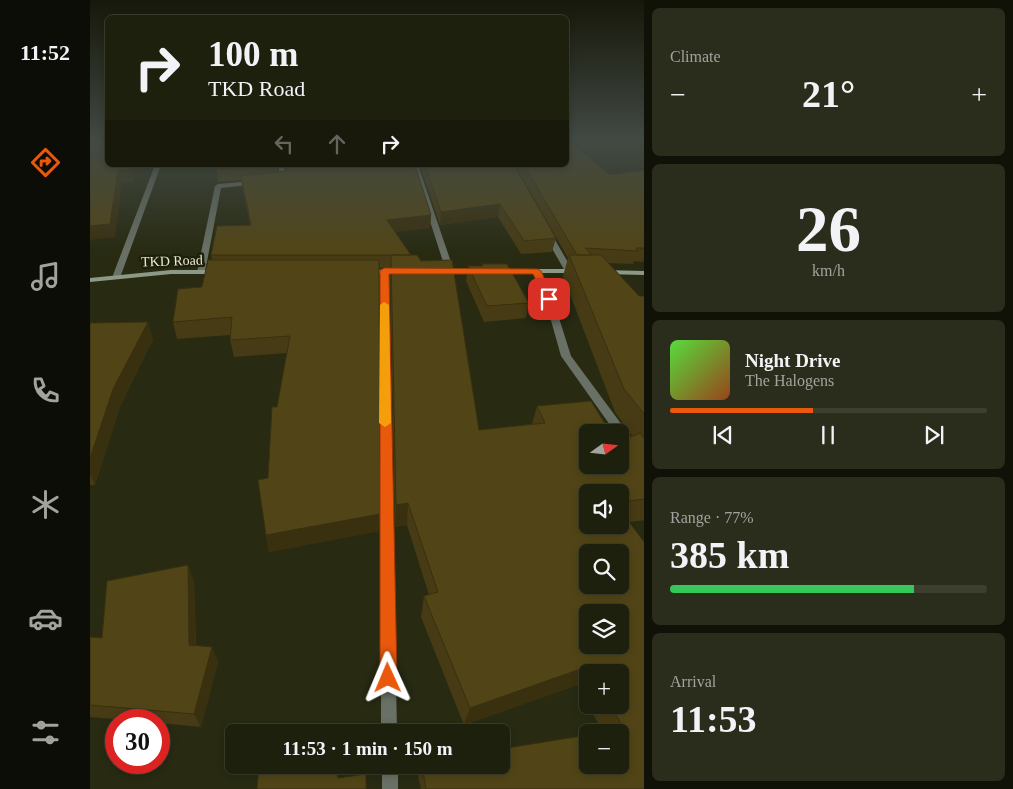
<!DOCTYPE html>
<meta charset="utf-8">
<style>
body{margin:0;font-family:Georgia,serif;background:#2b2d1c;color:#f1f3f6;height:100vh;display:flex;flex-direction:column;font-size:19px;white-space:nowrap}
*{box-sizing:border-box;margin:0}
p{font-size:16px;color:#a1a39e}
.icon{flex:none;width:28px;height:28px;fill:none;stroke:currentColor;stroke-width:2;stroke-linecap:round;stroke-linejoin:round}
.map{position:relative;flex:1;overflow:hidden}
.side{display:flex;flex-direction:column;gap:8px;padding:8px;background:#101208;width:369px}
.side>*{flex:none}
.guide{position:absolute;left:15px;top:15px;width:464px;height:152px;border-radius:8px;box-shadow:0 2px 8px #0003,0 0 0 1px #3c3e2e;background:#1e200e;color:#f1f3f6;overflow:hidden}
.needle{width:32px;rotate:75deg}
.controls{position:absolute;left:489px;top:424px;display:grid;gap:10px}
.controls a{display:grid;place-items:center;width:50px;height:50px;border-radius:8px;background:#1e200e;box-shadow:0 2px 8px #0003,0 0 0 1px #3c3e2e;font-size:25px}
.speed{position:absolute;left:15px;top:709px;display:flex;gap:10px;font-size:25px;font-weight:700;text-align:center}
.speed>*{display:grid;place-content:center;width:65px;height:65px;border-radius:50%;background:#1e200e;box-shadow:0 2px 8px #0003,0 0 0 1px #3c3e2e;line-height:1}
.speed .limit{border:8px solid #d22;background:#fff;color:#111}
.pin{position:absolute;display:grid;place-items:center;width:42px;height:42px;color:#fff;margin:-21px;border-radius:10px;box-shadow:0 2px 8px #0006}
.me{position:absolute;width:55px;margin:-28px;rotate:359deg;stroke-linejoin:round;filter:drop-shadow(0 0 4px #0008)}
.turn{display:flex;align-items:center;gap:18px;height:105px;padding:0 20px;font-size:22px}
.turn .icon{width:65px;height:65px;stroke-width:2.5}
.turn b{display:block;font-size:35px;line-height:42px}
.lanes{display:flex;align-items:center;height:48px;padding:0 20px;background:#0003;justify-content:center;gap:25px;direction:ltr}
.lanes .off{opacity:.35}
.big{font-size:38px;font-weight:700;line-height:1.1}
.side .widget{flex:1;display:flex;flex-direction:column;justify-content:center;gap:8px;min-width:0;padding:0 18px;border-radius:8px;background:#2b2d1c}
.side .dial{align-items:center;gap:0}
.dial b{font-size:65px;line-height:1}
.song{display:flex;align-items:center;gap:15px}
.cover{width:60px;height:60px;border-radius:8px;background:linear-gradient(135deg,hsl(110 70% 55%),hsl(20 70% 35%))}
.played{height:5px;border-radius:2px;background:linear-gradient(90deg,#ea580c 45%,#3c3e2e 45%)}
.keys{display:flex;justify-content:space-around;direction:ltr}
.heat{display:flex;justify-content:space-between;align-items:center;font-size:28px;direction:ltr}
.charge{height:8px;border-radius:4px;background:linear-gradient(90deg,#34c759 77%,#3c3e2e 0)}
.trip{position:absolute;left:135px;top:724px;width:285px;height:50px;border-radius:8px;background:#1e200e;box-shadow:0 2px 8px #0003,0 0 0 1px #3c3e2e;font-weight:700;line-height:50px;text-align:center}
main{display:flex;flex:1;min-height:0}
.tabs{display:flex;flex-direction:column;width:90px;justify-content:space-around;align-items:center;background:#0c0d06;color:#a1a39e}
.tabs .icon{width:35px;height:35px}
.tabs .current{color:#ea580c}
.tabs b{font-size:22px;color:#f1f3f6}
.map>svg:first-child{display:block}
</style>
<main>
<nav class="tabs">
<b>11:52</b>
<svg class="icon current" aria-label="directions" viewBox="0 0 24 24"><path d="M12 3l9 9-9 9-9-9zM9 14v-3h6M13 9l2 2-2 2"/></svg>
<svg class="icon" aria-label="music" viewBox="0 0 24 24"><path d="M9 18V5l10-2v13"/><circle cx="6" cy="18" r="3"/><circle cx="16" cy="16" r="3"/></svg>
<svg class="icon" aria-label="phone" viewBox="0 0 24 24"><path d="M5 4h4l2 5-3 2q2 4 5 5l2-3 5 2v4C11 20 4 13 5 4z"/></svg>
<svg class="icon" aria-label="climate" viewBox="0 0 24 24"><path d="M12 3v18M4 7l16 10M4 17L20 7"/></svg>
<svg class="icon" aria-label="car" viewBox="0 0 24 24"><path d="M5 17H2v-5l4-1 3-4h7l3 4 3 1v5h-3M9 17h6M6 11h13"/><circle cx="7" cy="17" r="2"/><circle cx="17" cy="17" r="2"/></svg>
<svg class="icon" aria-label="filters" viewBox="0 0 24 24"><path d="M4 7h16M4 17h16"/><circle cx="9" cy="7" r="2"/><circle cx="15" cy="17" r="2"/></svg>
</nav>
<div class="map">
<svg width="555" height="789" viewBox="0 0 555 789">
<rect width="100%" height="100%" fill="#282b12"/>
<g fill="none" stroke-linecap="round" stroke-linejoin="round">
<!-- street -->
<path fill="#697166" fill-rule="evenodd" d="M65,165H71L31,275L27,277H24L23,275Z
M188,165H194L196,182L191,183L188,181L191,179Z
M322,165H328L364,271L363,273H357L356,271Z
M164,181L166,182V184L131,188L115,272L114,274H108L107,272L125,186L128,184Z
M454,231L461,233L483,271L482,273H476L475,271L453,233Z
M291,269H294L298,271L307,732H291Z
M444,269H450L451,271L463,299L481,356L555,456V470L551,469L530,439V432H525L471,356L455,299L443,271Z
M292,765H308V789H292Z"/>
<!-- secondary -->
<path fill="#8d9988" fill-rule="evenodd" d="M314,269L318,271L317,273L276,274L272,272L276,270Z
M348,269H391L395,271L391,273H348Z
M405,269H486L490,271L486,273H405Z
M81,270H129L133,272L129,274H81L0,282V278Z
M512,270L555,271V275L515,274L511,272Z"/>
</g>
<!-- wall -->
<path fill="#463b14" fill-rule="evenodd" d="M187,165L188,172L341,215L340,228L305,232L389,430L442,424L447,406L498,465L542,436L525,412L473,276L478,258L425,165H476L520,175L555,170V257L553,262L544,261L543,264L518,263L549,296H555V520L539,522L555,789H331L328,776L331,765H411L513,732L498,705H530V672H498V704L487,685L374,725L331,617L334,596L339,595L317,525L305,527L300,268H289V531L179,552L176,535L178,478L187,407L197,353L144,357L140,340V335L87,339L83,322L112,287L122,260L121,255L160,225L151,180L128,182L126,169ZM498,492H530V525Z
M330,165H424L466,238L462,252L431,254L408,217L350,225Z
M392,264L439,303L436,318L394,322L376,281L378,266H392Z
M0,323L63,339L30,407L5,485H0Z
M104,581L106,645L122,647L128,662L111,727L69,723V720H35L0,717V637L12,638Z"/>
<!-- shaded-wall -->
<path fill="#393010" d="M40,165H44L43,182L32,183L25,237L0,240V226L28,171Z
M410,204L408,217L350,225L351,212Z
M341,215L340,228L296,233L297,220Z
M58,322L63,339L30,407L5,485L0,474V458L23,389Z
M318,503L317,525L305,527L306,505Z
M290,514L289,531L179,552L176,535Z
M98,565L104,581L106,660L99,645Z
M122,647L128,662L111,727L104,714Z
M499,666L487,685L374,725L380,708Z"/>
<!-- building -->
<path fill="#514517" stroke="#393010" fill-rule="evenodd" d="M0,141H18V165H40L39,170L28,171L20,224L0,226Z
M476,141H479L520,175L555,170V248H546L548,251L495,248L502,255H487L434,165H476Z
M126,165H187L126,169Z
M196,165H325L341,215L297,220L321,255H121L127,226L161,225L151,176L196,171Z
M335,165H424L466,238L434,241L410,204L351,212Z
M301,255H327L331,261L362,260L389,430L455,423L447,406L501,401L520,432H498V465H530V442L550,433L555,439V499L530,502V492H498V525H530V510L555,543V789H336L332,765H411V749L498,735V765H530V732H513L534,729L520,705H530V672H502L499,666L380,708L334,596L348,592L318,503L306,505ZM498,552H530V585H498ZM498,612H530V645H498Z
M479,255H511L549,296H555V415L534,389Z
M118,260H289L290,514L176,535L168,480L178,478L182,407H187L200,336L140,340L142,317L83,322L88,289L112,287Z
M392,264H417L439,303L397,306L378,266H393Z
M58,322L23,389L0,458V323Z
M98,565L99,645L122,647L104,714L0,705V637L12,638L17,581Z
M169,765H245L248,778L276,774V789H167Z"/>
<!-- sky -->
<linearGradient id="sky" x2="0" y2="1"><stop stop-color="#16180a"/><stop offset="0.56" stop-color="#424a44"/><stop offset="1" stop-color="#424a44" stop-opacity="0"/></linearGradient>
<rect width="555" height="252" fill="url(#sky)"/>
<!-- route -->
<path fill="#ea580c" stroke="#983908" d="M294,268L447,269L451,271L464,299L462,301H456L443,274H299L307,678L304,684L298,686L292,684L290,678V271Z"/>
<!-- slow -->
<path fill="#f59e0b" d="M294,302L299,305L301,423L295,427L289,423L290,305Z"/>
<g text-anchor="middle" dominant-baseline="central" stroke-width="5" stroke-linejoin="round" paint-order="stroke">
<!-- far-street labels -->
<g font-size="14" fill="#e7eada" stroke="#1e2108">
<text transform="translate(82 261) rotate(-2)">TKD Road</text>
</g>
</g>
</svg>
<div class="controls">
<a><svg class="needle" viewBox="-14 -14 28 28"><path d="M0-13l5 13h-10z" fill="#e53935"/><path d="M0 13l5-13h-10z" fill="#a1a39e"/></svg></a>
<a><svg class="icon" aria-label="sound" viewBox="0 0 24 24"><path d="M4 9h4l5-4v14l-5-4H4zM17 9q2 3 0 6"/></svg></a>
<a><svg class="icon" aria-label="search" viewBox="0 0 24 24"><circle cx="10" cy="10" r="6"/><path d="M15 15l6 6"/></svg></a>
<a><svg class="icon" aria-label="layers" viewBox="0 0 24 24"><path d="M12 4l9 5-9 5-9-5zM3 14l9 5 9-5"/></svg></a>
<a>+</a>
<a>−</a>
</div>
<div class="speed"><div class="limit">30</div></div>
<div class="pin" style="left:459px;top:299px;background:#d93025"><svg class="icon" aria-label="arrive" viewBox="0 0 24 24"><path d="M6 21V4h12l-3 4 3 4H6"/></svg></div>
<svg class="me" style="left:298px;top:678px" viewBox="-20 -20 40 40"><path d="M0-17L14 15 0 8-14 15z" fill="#ea580c" stroke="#fff" stroke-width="4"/></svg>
<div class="trip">11:53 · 1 min · 150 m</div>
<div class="guide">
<div class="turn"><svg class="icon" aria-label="right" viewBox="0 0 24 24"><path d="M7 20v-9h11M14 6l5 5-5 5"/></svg><div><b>100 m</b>TKD Road</div></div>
<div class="lanes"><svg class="icon off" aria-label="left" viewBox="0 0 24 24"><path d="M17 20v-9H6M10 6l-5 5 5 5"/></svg><svg class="icon off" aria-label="ahead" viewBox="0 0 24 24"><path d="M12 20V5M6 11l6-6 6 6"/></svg><svg class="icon" aria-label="right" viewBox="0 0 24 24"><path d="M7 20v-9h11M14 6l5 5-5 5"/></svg></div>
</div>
</div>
<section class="side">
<div class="widget"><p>Climate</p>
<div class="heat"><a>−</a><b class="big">21°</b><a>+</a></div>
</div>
<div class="widget dial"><b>26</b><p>km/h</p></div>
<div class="widget">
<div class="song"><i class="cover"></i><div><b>Night Drive</b><p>The Halogens</p></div></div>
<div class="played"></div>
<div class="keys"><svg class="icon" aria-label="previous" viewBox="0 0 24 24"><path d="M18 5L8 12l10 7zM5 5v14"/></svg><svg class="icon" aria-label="pause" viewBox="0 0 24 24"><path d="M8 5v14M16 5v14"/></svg><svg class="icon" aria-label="next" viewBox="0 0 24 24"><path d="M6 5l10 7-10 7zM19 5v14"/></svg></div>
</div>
<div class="widget"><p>Range · 77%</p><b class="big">385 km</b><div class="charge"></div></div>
<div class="widget"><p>Arrival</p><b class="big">11:53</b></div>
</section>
</main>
